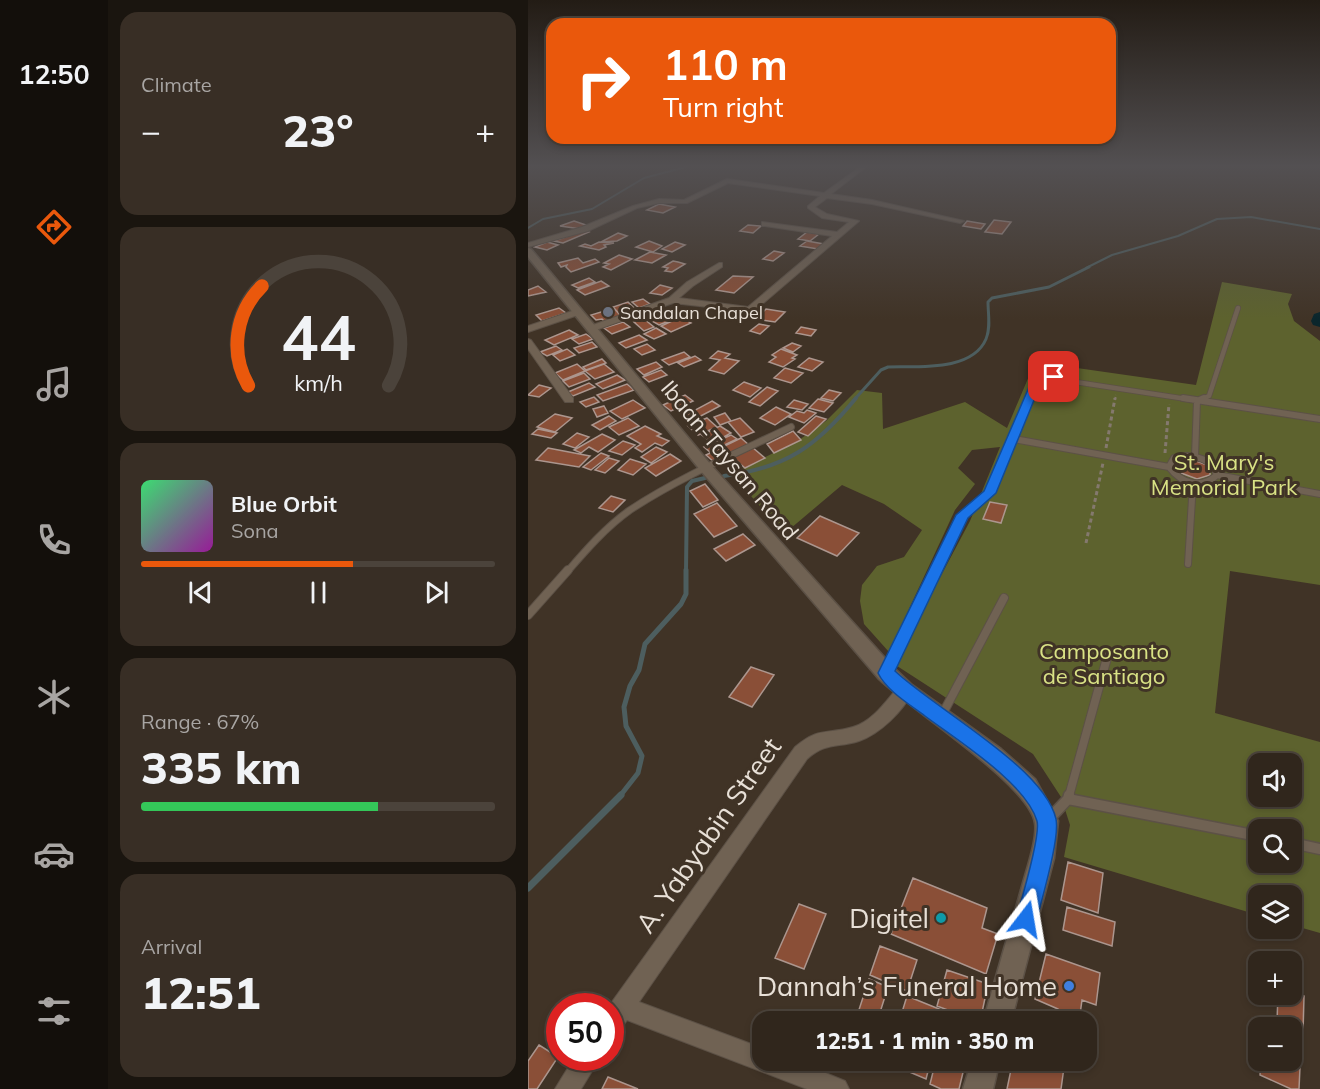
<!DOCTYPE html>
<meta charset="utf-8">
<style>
body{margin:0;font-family:Mulish,sans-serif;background:#382e25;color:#f1f3f6;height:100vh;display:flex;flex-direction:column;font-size:22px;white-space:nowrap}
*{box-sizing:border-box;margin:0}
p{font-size:20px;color:#a8a5a3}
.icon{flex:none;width:33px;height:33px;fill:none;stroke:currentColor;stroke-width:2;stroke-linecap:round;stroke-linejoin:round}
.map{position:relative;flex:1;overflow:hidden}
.drawer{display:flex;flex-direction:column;gap:12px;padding:12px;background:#1a150f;width:420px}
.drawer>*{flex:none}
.banner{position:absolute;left:18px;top:18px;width:570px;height:126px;border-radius:18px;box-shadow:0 3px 9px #0003,0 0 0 2px #4b433b;background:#ea580c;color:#fff;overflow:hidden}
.controls{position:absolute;left:720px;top:753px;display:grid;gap:12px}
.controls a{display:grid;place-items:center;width:54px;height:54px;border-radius:12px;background:#30261c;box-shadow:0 3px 9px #0003,0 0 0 2px #4b433b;font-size:30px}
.speed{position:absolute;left:18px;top:993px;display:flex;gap:12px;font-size:30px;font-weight:700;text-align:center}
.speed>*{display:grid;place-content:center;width:78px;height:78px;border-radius:50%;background:#30261c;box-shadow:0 3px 9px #0003,0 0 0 2px #4b433b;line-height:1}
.speed .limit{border:9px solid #d22;background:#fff;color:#111}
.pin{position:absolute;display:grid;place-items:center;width:51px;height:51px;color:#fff;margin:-26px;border-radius:12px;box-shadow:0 3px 9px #0006}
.me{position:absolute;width:66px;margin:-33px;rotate:14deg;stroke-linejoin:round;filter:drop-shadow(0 0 4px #0008)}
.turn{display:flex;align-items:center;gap:21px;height:126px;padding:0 18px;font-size:27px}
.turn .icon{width:78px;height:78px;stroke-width:2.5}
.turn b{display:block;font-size:42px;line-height:51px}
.big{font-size:45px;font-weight:800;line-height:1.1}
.drawer .widget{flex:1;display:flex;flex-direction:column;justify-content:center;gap:9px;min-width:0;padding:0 21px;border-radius:18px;background:#382e25}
.drawer .dial{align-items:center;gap:0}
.dial svg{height:156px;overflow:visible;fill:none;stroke:#4b433b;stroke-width:7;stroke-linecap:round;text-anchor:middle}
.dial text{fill:#f1f3f6;stroke:none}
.song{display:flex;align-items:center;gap:18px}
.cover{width:72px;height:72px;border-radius:9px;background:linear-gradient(135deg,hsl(140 70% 55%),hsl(300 70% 35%))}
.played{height:6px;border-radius:3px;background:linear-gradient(90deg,#ea580c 60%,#4b433b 60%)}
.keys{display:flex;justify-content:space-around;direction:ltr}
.heat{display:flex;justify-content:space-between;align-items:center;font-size:33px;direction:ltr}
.charge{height:9px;border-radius:4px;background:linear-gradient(90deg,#34c759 67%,#4b433b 0)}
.trip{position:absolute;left:224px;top:1011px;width:345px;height:60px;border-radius:18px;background:#30261c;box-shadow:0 3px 9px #0003,0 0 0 2px #4b433b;font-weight:800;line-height:60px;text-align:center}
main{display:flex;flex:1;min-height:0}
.tab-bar{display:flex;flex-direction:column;width:108px;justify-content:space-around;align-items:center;background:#130f0b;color:#a8a5a3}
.tab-bar .icon{width:42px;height:42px}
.tab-bar .on{color:#ea580c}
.tab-bar b{font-size:27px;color:#f1f3f6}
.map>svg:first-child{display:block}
</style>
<main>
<nav class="tab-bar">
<b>12:50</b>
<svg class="icon on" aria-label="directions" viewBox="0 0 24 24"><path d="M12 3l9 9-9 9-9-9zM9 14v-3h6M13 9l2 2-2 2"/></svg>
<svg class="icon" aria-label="music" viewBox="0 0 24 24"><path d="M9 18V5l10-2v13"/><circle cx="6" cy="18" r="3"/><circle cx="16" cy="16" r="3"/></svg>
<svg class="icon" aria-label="phone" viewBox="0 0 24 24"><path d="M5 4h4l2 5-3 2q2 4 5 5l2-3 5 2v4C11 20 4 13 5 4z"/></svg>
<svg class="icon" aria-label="climate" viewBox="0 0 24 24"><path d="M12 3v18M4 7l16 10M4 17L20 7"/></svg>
<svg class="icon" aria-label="car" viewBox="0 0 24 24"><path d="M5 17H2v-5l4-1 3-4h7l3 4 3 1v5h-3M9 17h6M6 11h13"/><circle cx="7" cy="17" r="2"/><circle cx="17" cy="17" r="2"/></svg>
<svg class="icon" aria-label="filters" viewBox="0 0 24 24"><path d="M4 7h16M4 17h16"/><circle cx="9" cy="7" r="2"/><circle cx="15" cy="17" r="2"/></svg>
</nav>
<section class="drawer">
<div class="widget"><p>Climate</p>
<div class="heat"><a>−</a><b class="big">23°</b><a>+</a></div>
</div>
<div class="widget dial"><svg viewBox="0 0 100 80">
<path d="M14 69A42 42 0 1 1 86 69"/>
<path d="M14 69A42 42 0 0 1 21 18" stroke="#ea580c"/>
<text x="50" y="56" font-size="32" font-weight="700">44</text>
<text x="50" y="72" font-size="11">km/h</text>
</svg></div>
<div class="widget">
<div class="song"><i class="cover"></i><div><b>Blue Orbit</b><p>Sona</p></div></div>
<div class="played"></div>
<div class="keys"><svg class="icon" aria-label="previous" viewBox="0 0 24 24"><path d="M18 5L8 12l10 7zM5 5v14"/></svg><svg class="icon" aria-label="pause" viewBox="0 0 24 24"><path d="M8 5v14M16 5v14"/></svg><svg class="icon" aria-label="next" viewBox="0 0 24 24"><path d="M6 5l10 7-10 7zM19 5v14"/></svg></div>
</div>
<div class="widget"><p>Range · 67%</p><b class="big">335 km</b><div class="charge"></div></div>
<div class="widget"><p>Arrival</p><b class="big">12:51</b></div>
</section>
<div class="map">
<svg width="792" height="1089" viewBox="0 0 792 1089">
<rect width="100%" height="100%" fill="#403326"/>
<!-- green -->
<path fill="#5d622e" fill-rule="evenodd" d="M694,282L764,294L760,304L766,321L792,341V585L702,571L687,713L792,742V933L764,925V896H730V915L536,857L542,825L533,797L505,754L366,664L442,521L472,447L444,450L430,468L447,484L427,510L361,652L336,624L332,601L334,585L349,566L376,557L394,530L356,504L314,485L256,534L204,474L271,440L298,421L329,390L354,393L355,429L437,402L479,428L507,362L668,385ZM730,764H764V796H730ZM730,830H764V862H730Z"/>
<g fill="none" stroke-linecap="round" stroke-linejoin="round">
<!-- stream-far4 -->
<path stroke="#4d5e5f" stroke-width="2" d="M0,228L15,219L64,209L116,178L158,167
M558,268L584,255L650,236L689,219L723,217L792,229"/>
<!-- stream-far3 -->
<path stroke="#4d5e5f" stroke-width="3" d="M326,400L353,370L360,367C389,366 444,372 458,339C463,328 460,314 460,302L464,298L521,287L561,267"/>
<!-- stream-far2 -->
<path stroke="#4d5e5f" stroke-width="4" d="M196,476C258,468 289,446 328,398
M158,572L159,487L164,481L177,478"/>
<!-- stream-far1 -->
<path stroke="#4d5e5f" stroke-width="5" d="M92,796L110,773L114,756L98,726L96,707L102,686L111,670L117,644L153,604L158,594V570"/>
<!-- stream -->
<path stroke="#4d5e5f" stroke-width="7" d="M0,888L93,795"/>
<!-- river -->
<path fill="#0a262c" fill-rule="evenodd" d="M792,312V327L785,325L783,321L786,314Z"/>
</g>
<!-- building -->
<path fill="#8a4f37" stroke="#ac968e" stroke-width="1.5" d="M131,204L147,207L135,213L119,210Z
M466,220L483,222L474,234L457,232Z
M46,221L61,226L53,229L32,226Z
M439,221L457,224L453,229L435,226Z
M220,225L233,226L225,233L212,231Z
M57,230L61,232L35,243L26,241Z
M279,232L291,234L282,241L270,239Z
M90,233L99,236L89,241L73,242Z
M121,241L134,246L125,252L108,247Z
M279,241L296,244L290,249L272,246Z
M19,242L30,245L19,250L7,247Z
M71,242L86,243L76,245L78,247L71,250L52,246L57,244L63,246Z
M147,242L157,245L144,252L134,249Z
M246,251L256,253L245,261L235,259Z
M122,252L138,255L124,263L107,260Z
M91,255L104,259L83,270L75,267L81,264L76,263Z
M50,258L55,263L67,259L71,262L43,272L38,267L39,265L33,267L30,263Z
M145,261L150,262L157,264L144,272L137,271L140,268L135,267Z
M205,276L225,277L206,293L188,290Z
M61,278L67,282L50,288L44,285Z
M73,281L81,286L57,295L49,290Z
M132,285L144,288L134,295L122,293Z
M10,286L18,292L0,296V290Z
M115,299L122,304L111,308L104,302Z
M100,302L107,309L91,314L85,307Z
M31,308L38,313L14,321L8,315Z
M86,308L94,317L76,321L74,319L68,320L63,315Z
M130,308L138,313L123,318L116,313Z
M238,309L257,312L247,322L228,319Z
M143,312L151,317L131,325L122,320Z
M153,317L163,323L143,332L133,326Z
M116,319L126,327L116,331L106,322Z
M95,322L102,327L84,334L76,328Z
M231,324L241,326L232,334L222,331Z
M273,327L288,330L283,336L268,333Z
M128,328L138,334L126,339L116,334Z
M41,330L50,335L26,345L17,340Z
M58,334L65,339L51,344L44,339Z
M111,335L119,340L98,348L91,343Z
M64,342L69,347L51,353L46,348Z
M264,343L273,346L265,352L255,348Z
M119,344L127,350L114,355L106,349Z
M28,346L34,350L19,356L12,352Z
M39,349L47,355L32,361L25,355Z
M253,349L269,355L264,358L267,359L255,367L241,362L248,357L244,355Z
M190,351L202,354L197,358L211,361L196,374L181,370L192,360L182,358Z
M156,352L162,357L141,365L134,360Z
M167,356L173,360L156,367L150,363Z
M281,358L295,362L284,371L270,367Z
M74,359L78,363L58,370L55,367Z
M128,362L134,367L116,375L109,369Z
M49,364L57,371L35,380L27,373Z
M76,364L86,372L67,379L57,371Z
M257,368L275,373L263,383L246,378Z
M133,370L139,375L121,382L115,377Z
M56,373L62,379L41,387L35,381Z
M89,375L97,380L75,389L68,384Z
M216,382L233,388L222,397L205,390Z
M61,383L67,387L45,396L40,392Z
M99,384L106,390L75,401L69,395Z
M11,385L23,388L11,397L0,395Z
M239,387L250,391L232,406L221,402Z
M301,390L313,393L305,401L293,398Z
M157,395L165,401L143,411L135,405Z
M66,397L71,402L58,407L52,402Z
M290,399L305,403L296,412L281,408Z
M105,400L117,408L94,419L82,411Z
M266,400L280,404L274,410L259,407Z
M184,401L192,406L163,421L156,416Z
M76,406L80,413L69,417L65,409Z
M248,407L263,414L247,425L232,418Z
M279,410L288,413L276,423L261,417L269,411L276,413Z
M197,413L203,421L192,425L186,417Z
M27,414L44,418L27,432L9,427Z
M81,416L88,421L72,430L64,425Z
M288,416L298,419L280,436L270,432Z
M100,418L111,426L91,435L81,427Z
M179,418L189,427L170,435L160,426Z
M212,418L226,432L213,437L200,422Z
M117,426L133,434L129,436L141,441L134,446L127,443L114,452L107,448L113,444L99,436Z
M192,426L203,433L185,443L174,435Z
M10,429L29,433L23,438L4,434Z
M265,431L273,440L246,453L239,444Z
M49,433L61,437L47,448L35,444Z
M74,434L87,440L70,452L61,447L53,453L46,450Z
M203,435L209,439L182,452L176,447Z
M213,438L221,445L186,462L178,455Z
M95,441L107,445L94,455L81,451Z
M128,447L139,452L123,463L113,457Z
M224,447L237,458L217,468L204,457Z
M20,448L62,456L51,467L8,460Z
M73,453L81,456L63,470L55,467Z
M142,454L153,461L128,476L117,468Z
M81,458L91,461L77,473L67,470Z
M102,459L118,464L105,475L90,470Z
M663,459L679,465L682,470V475L669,479L653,473L649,468L650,463Z
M177,484L190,500L175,507L162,491Z
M83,496L97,500L85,512L71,508Z
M462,502L479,505L473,523L455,519Z
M189,503L209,526L186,537L166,514Z
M292,516L331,533L309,556L269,538Z
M215,534L227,545L198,561L186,549Z
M223,667L246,675L224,707L201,697Z
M540,862L575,873L570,913L533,900Z
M385,878L459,908L454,928L470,934L458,974L363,934Z
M271,904L298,914L276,969L247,958Z
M539,907L587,922L584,946L535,930Z
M352,946L389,960L379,991L342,975Z
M518,954L572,973L568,1005L554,1000L551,1022L527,1019L530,1009L507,999Z
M419,970L460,984L452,1022L409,1006Z
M341,979L360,987L349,1022H327Z
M764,991L776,996L775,1033L749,1022L750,994H764Z
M379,996L416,1011L414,1022H371Z
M235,1014L252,1021L234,1022V1038L227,1035Z
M764,1041L773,1045L771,1089H763L732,1075L733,1060H764Z
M11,1045L30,1057L9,1089H0V1061Z
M359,1060H403L398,1079L358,1062Z
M408,1060H438L431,1089H413L402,1084Z
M485,1060H537L533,1089H479Z
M80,1077L110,1089H74Z"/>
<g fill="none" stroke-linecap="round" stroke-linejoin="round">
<defs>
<path id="service-far3" d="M501,400L506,387L515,377L665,400
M672,400L681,396L710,308"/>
<path id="service-far2" d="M655,398L792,419
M486,439L641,467
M659,456C674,457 684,461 689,475C673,490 653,483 641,467L646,458Z
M667,456L669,401L676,398
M689,475L792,494
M660,564L665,483
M39,572C58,550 78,527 102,510C152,477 209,453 263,427
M407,572L435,515L461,493L501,398"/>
<path id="service-far1" d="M0,615L40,570
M359,671L408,570
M414,715L476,598
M541,796L579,658"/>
<path id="service" d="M540,799L541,795
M521,819L540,799L730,836
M764,843L792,849"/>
<path id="minor" d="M332,167H338L303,194L344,200L436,221L432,223L344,204L299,198L287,207L299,214L331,221L225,312L145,303L65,331L60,328L62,326L141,298L159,282L191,263H194V267L165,286L151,298L220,307L304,236L237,226H234V222L309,232L321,222L294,218L280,208V206L292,196L200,183L159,203H131L109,208L60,231L0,247V243L54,227L105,206L131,199L156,200L199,179L296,193Z
M50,309L53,310V314L0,332V326Z
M0,339L3,340L45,398V402H37L0,349Z
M377,684L383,686L385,691C375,711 352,734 331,741C309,748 298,742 279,759L111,1002L234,1048V1060H266L317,1081L321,1089H279L99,1020L90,1033L82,1036L81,1006L267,747C292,726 298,735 325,727C345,721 358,701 371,686Z
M46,1058H72L53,1089H27Z"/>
<path id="secondary" d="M0,248L3,249L183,465L365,667L384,685L473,749L507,779L530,821L526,858L483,1022H455C468,978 480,934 493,890C497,874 510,838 507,823C501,784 383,710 351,679L173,471L0,257Z
M444,1060H472L465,1089H435Z"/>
</defs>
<!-- service-far3 casing -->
<use href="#service-far3" stroke="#5c5146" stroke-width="6"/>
<!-- service-far2 casing -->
<use href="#service-far2" stroke="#5c5146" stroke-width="8"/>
<!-- service-far1 casing -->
<use href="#service-far1" stroke="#5c5146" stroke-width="10"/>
<!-- service casing -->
<use href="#service" stroke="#5c5146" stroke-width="13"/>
<!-- minor casing -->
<use href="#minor" stroke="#5c5146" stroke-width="2"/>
<!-- secondary casing -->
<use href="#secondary" stroke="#5c5146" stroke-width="3"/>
<!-- path-far1 -->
<path stroke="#84796e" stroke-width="2" stroke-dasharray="3 2" stroke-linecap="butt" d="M587,400L588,395"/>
<!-- path -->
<path stroke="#84796e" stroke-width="3" stroke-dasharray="4 3" stroke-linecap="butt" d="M578,448L587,398
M637,453L641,404
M558,543L575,463"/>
<!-- service-far3 -->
<use href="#service-far3" stroke="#706253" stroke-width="4.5"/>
<!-- service-far2 -->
<use href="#service-far2" stroke="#706253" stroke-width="6"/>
<!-- service-far1 -->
<use href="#service-far1" stroke="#706253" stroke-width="8"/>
<!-- service -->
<use href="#service" stroke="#706253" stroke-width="10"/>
<!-- minor -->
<use href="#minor" fill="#706253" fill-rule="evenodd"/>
<!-- secondary -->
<use href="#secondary" fill="#706253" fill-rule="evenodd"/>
</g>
<!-- sky -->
<linearGradient id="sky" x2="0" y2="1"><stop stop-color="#231c15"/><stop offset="0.52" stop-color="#535052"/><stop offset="1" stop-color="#535052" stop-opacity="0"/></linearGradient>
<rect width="792" height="319" fill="url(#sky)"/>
<!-- route -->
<path fill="#1a73e8" stroke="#114b97" stroke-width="1.5" d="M526,374L530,375V380L518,381L511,388L468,493L440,518L367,671C407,709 516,767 528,819C532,838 514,898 509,919L506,926L498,929L491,926L488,919C493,901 513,836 509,821C498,783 429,740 397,716C381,704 359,691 350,673L428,515L456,491L501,387L511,375Z"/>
<!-- markers -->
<circle fill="#6b7280" stroke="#403326" stroke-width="2" cx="80" cy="312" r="6"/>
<circle fill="#0f9aa8" stroke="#403326" stroke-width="2" cx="413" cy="918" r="6"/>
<circle fill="#3f7fe0" stroke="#403326" stroke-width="2" cx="541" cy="986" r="6"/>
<g text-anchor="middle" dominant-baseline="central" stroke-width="6" stroke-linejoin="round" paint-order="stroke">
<!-- far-poi labels -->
<g font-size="18" fill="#e8e0d7" stroke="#403326" text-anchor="start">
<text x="92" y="312">Sandalan Chapel</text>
</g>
<!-- street labels -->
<g font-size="22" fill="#e8e0d7" stroke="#403326">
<text transform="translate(202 460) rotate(50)">Ibaan-Taysan Road</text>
</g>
<!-- park labels -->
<g font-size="22" fill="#d9e285" stroke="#403326">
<text x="696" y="462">St. Mary's<tspan x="696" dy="25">Memorial Park</tspan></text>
<text x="576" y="651">Camposanto<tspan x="576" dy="25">de Santiago</tspan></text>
</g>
<!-- near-street labels -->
<g font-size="27" fill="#e8e0d7" stroke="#403326">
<text transform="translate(180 835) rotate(-55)">A. Yabyabin Street</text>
</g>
<!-- near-poi labels -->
<g font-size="27" fill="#e8e0d7" stroke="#403326" text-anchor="end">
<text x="401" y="918">Digitel</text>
<text x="529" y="986">Dannah’s Funeral Home</text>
</g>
</g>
</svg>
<div class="controls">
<a><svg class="icon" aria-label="sound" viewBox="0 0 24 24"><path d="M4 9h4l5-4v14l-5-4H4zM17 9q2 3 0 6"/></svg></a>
<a><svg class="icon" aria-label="search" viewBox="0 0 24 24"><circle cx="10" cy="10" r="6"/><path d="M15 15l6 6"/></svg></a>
<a><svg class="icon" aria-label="layers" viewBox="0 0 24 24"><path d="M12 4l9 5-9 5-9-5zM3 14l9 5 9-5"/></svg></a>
<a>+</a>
<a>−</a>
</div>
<div class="speed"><div class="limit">50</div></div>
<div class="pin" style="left:526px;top:377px;background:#d93025"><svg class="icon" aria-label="arrive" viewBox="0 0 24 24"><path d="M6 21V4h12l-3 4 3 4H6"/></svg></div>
<svg class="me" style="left:498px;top:919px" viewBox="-20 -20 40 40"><path d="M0-17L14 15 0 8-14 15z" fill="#1a73e8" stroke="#fff" stroke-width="4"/></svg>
<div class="trip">12:51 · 1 min · 350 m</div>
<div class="banner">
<div class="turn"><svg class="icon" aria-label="right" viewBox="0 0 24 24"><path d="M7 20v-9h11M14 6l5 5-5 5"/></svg><div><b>110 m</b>Turn right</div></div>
</div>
</div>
</main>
